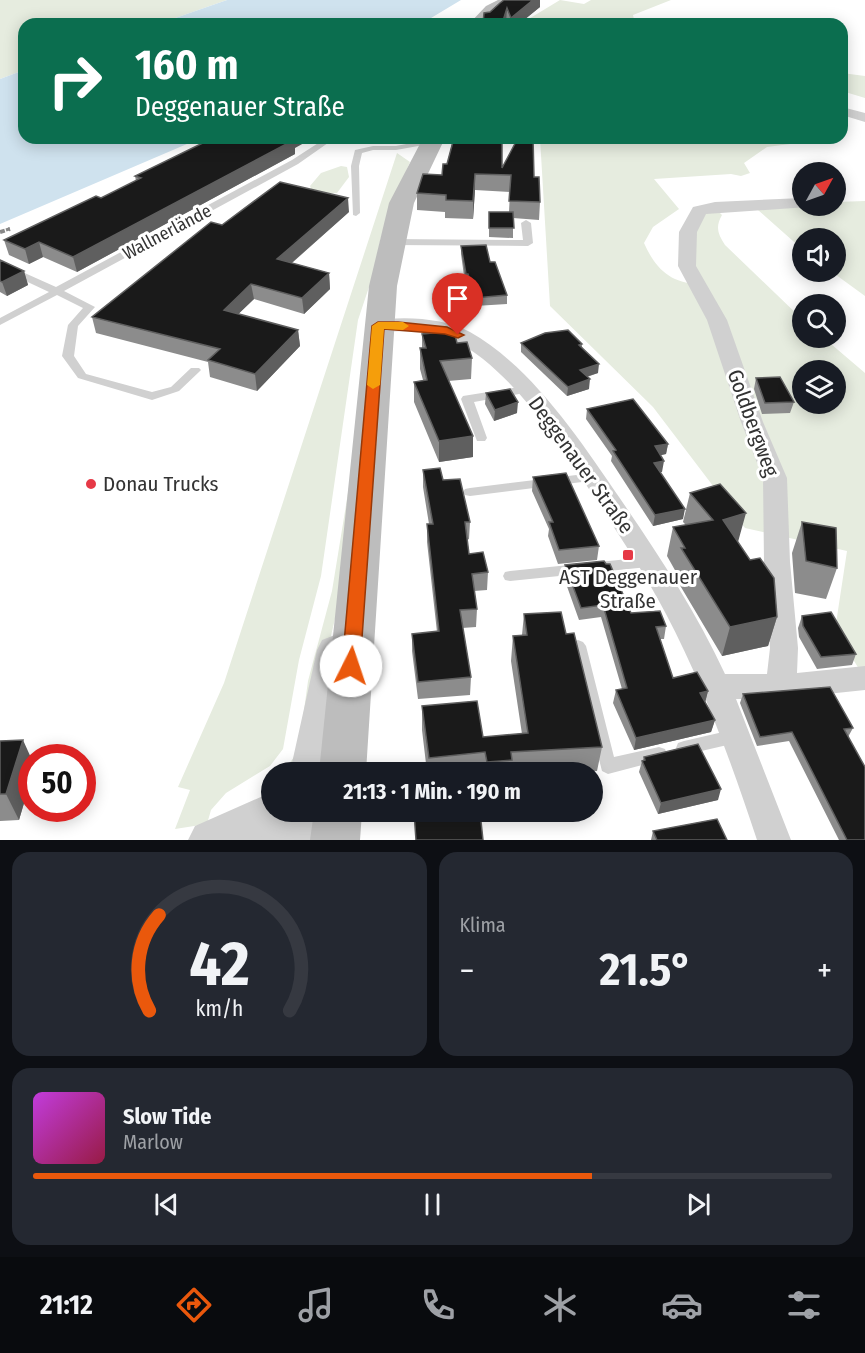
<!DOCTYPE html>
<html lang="de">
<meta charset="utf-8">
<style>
body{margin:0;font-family:"Fira Sans Condensed",sans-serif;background:#242831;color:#f1f3f6;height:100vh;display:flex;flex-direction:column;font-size:22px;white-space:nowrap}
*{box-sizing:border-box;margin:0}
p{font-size:20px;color:#9ea1a6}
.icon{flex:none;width:33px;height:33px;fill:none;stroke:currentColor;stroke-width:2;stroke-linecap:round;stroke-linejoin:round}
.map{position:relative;height:840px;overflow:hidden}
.sheet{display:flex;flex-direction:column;gap:12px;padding:12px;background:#0d0f14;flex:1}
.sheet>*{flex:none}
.top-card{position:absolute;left:18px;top:18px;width:830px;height:126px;border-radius:18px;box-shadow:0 3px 15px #0003;background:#0b6e4f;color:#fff;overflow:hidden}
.needle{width:39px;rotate:50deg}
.buttons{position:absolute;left:792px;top:162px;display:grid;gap:12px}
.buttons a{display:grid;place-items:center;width:54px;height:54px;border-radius:50%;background:#171b24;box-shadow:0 3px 15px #0003;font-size:30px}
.speed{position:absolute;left:18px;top:744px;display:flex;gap:12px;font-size:30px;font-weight:700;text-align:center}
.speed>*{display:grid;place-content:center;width:78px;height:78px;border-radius:50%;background:#171b24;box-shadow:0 3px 15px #0003;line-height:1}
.speed .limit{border:9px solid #d22;background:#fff;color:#111}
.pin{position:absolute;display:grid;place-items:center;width:51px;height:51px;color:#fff;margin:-62px -26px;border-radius:50% 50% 50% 0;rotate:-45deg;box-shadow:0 0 6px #0007}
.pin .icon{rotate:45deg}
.me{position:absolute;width:66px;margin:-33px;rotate:4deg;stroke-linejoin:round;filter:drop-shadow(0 0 4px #0008)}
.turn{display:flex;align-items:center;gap:21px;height:126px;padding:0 18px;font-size:27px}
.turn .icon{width:78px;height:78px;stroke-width:2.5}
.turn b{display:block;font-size:42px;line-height:51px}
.big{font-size:45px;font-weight:700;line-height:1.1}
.sheet .card{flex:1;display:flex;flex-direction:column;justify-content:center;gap:9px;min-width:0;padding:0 21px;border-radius:18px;background:#242831}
.sheet .dial{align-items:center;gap:0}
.dial svg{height:156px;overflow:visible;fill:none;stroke:#363941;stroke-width:7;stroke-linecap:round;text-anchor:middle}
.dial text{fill:#f1f3f6;stroke:none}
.song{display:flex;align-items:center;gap:18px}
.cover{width:72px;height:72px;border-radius:9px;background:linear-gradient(135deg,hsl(290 70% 55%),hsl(340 70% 35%))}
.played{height:6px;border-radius:3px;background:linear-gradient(90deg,#ea580c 70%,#363941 70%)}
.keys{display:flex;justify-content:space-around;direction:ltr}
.heat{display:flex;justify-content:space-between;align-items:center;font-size:33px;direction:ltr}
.sheet .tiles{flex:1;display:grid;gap:12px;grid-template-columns:1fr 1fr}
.card:last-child{grid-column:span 2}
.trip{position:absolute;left:261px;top:762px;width:342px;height:60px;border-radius:30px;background:#171b24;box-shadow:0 3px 15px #0003;font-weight:700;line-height:60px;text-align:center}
.tab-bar{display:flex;height:96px;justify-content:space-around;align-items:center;background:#090b0e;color:#9ea1a6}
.tab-bar .icon{width:42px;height:42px}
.tab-bar .active{color:#ea580c}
.tab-bar b{font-size:27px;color:#f1f3f6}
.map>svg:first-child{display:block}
</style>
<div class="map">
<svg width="865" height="840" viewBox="0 0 865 840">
<rect width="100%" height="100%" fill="#fff"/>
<!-- green -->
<path fill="#e6ecdf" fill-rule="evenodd" d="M0,0H227L158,24H24V70L0,79Z
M560,0L584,4L591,0H671L633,15L635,24L522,23Z
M842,73L865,76V98L842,91Z
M540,138H775L790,144L767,147L744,163L750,173L741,176L731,174L654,179L679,209L653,227L644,243C655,268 670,283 698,284L689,266L699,211L715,208L722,215C715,227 718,234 725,245L802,319V338H824L865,373V668L859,669L835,630L847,551L745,528L653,407L550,306ZM802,370H836V404H802Z
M397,153L410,162L392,204L381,237L373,275L358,320L321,576L299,660L283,749L270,766L226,793L211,810L207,824L175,829L190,790L178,787L224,683Z
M341,166L347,167L349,177L337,193L322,194L312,191L310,186L321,173Z
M865,201V296L832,272H836V238H802V249L758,210L779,205L802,204V206H836V202Z
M353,462L339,602L320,682L308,755L297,772H280L287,767L296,754L300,739L308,681L332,591Z"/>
<!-- water -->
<path fill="#cfe2ee" d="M227,0H461L421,24H158Z
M24,70V138H201L0,224V79Z"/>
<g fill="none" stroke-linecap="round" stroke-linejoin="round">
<!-- service -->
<path fill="#d0d0d0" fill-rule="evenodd" d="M326,138H335L298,164L64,291L95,307L78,326L74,356L86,374L152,392L171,387L191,368H199L201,370L199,372L179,391L152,400L78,378L62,356L68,325L83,308L57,295L0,325V318L49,292L0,269V262L56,287L292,160Z
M432,139L436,141L435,143L396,150H373L362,153L359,166L360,213L356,216L353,215L351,166L355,150L373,146H396Z
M526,220L531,223L533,243L528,246L392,245L387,242L392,239L523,240L521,223Z
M526,386L530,388L532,390L530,392L474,402L487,438L485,441H477L461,399L463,396Z
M593,473L598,474L599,477L598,480L470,496L465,495L463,492L465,489L470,488Z
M648,557L653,558L655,562L653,566L648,567L510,581L505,580L503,576L505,572L510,571Z
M578,640L583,642L586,646L614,757L659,747L665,749L667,754L665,759L608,774L602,771L570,646L573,642Z
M736,729L742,731L744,736L742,741L736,743L684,755L678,753L676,748L678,743L684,741Z"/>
<!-- minor -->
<path fill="#d0d0d0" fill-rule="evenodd" d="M842,107L865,113V122L842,115Z
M802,198V206L808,207L706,214L697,232L696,266L727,320L763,422L787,478L790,562L798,648L797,673L865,666V690L779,699H736L791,840H757C731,762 704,686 666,614C642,568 613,526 585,483C552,433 508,368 454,340C432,329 402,331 378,332L371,330L368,326L371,322C399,315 444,318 470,332C532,367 580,440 619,497C658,554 696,611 725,674H767L770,648L764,562L763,478L741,422L707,320L678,266L679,232L693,207L715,202Z
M272,812H337L348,816L353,827L348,838L343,840H192L197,829L209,824Z"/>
<!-- tertiary -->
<path fill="#d0d0d0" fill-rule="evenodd" d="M335,635L348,640L353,650L330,772H290L317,650L322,640Z
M272,792V812H293L287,825L255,840H188L195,826Z"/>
<!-- secondary -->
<path fill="#bdbdbd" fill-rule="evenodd" d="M498,0H518L498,14L488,24H469L486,6Z
M423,138H445L414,203L397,286L366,772H319L369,286L389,203Z
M314,812H362L360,840H310Z"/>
<!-- rail-far1 -->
<path stroke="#888" stroke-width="3" stroke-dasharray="4 3" stroke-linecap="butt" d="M6,230L12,228"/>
<!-- rail -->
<path stroke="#888" stroke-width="4" stroke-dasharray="5 4" stroke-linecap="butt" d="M0,232L10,229"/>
</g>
<!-- wall -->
<path fill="#8c8c8c" d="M500,3L540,7L519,24H507L506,22L490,12Z
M451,138H502V168L534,177L540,202L539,220L513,218V238L489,237V212H509L510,192L475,190L473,219L445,218V212L417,210V193L442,175L447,164L453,139Z
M295,148V154L77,272L43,257L29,264L9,255L4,240L101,198L136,181L135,176Z
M349,212L292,263L329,273L330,289L304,314L254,299L238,314L298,330L300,346L257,391L210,377L208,362L96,333L92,317Z
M461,246L490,262L507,295V304L475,306L467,283H465L461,254Z
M0,260L24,271L28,285L7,296L0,292Z
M422,334L457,343L472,358L471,379L448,381L473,436V457L439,462L414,402V382L423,380L420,369V348H422Z
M521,343L582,344V347L598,373L587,377L589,389L567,396L521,352Z
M756,378L794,402L790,413L762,414L754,389Z
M486,393L517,413L494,421L485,404Z
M587,409L668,444L666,454L660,455L662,472H660L683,519L653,526L611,461L612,456L586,419Z
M423,470L443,480L470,522L469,539L467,540L469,554L488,572L487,590L474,591L477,609L476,627L462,628L471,677L470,695L418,699L412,651V634L437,632L427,542V524H429L423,487Z
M533,477L599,546L597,560L558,564L548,536L549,529L532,491Z
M690,493L738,542H737L777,617L768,646L722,656L675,577L676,572L667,556L673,527L686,525L683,522Z
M802,522L837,568L826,599L795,593L792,553Z
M565,565L631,613L666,626L664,639H660L673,678L708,691L705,702L715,720L711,732L634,750L613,703L616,690L622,689L601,617L579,620L564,578Z
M524,614L566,634L602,747L597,771L576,772H427L422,730V706L483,737L522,734L511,661L513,636L522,635Z
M802,616L856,654L852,665L817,669L799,637L798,628Z
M743,694L853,728L848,737L865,840H839L789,741L757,746L740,703Z
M0,741L32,760V776L19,820L0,821Z
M644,757L718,800L658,814L639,772L642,761L643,760Z
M653,831L727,840H651Z"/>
<!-- shaded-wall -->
<path fill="#5f5f5f" d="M533,0H540V7L519,24H511V18Z
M507,8L506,24H502Z
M287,138H313L295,148V154L77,272L73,257Z
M475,174V190L473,219V201Z
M348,198L349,212L279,274L277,259Z
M39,242L43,257L29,264L25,249Z
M24,271L28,285L7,296L2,282Z
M329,273L330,289L304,314L302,298Z
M251,284L254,299L226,326L224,310Z
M298,330L300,346L257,391L255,374Z
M599,364L598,373L579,379L580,370Z
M590,379L589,389L567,396L568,387Z
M518,402L517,413L494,421L495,410Z
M473,436V457L439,462V441Z
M668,444L666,454L653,457L655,446Z
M664,461L662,472L652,473L654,463Z
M685,509L683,519L653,526L655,515Z
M746,513L738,542L715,549L723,520Z
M777,617L768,646L722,656L730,627Z
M708,691L705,703L700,693Z
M715,720L711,732L634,750L636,738Z
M23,740L32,760V776L19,820L6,794Z
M721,789L718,800L658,814L661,803Z"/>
<!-- building -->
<path fill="#1a1a1a" stroke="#5f5f5f" stroke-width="1.5" d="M504,0H533L511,18L507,8L502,24H483L484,13L490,12L500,3Z
M213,138H287L294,140L73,257L39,242L25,249L4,240L96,196L101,198L141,178L135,176Z
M454,138H502V168L518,138H533L534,177H539L540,202L509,201L511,175L475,174L473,201L446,200V195L417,193L423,174L442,175L443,164H447Z
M280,182L348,198L277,259L329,273L302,298L251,284L224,310L298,330L255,374L208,360L220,349L92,317L211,222L222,225Z
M489,212H513L514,228H489Z
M486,245L490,262H495L507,295L475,298L468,274H466L461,246Z
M0,260L24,271L2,282L0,281Z
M568,330L582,344L579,345L599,364L580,370L590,379L568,387L521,343L545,333Z
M454,331L457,343L467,342L472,358L440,361L473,436L439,441L414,382L427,380L420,348H426L422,334Z
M780,377L794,402L765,403L756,378Z
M510,389L518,402L495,410L486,393Z
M633,399L668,444L655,446L664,461L654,463L685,509L655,515L613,451L616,450L587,409Z
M440,468L443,480L460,479L470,522H465L469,554L483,552L488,572L472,574L477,609L460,610L471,677L418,682L412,634L439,631L427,524H433L423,470Z
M566,473L599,546L559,550L549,522H553L533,477Z
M720,484L746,513L723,520L750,560L760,558L774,578L777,617L730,627L681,548H685L673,527L713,520L690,493Z
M802,522L836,528L837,568L806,561Z
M604,561L606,564H610L631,613L660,611L666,626L656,627L673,678L697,672L708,691L700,693L715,720L636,738L616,690L627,688L603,605L581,608L565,565Z
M561,612L566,634L574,633L602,747L511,752L512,760L487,762L485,752L429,758L422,706L477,701L483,737L528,733L513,636L527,635L524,614Z
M831,612L856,654L821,657L803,626L802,616Z
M830,687L853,728L844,729L865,767V840H847L792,732L760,737L743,694Z
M23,740L6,794H0V741Z
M698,744L721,789L661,803L642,761L645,760L644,757Z
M414,812H480L483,840H416Z
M717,819L727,840H657L653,831Z"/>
<!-- route -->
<path fill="#ea580c" stroke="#983908" stroke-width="1.5" d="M398,322L447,327L464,335L458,338L445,334L384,329L360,666L357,671L351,673L345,671L342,666L372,326L378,322Z"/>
<!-- slow -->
<path fill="#f59e0b" d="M378,322H403L409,326L403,330L384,329L380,385L373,389L367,385L372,326Z"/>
<!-- markers -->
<g fill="#e63946" stroke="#fff" stroke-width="2">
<circle cx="91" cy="484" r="6"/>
<rect x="622" y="549" width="12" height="12" rx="3"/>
</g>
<g text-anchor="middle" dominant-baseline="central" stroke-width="6" stroke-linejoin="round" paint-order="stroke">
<!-- far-street labels -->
<g font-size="18" fill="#333" stroke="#fff">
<text transform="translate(167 232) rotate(-28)">Wallnerlände</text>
</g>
<!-- street labels -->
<g font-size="21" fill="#333" stroke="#fff">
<text transform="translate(753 423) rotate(70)">Goldbergweg</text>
<text transform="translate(581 465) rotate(54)">Deggenauer Straße</text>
</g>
<!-- poi labels -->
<g font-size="21" fill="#333" stroke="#fff" text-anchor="start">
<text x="103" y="484">Donau Trucks</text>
<text x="628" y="577" text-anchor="middle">AST Deggenauer<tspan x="628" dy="24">Straße</tspan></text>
</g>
</g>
</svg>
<div class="buttons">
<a><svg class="needle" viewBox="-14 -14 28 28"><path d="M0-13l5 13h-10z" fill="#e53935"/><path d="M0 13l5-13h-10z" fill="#9ea1a6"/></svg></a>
<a><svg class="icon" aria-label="sound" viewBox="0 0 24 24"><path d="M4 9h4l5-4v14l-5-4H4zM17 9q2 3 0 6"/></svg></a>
<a><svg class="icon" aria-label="search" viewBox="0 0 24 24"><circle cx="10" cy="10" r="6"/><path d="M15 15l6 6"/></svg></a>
<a><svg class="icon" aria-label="layers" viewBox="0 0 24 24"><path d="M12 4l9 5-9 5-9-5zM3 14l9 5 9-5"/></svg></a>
</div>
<div class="speed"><div class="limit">50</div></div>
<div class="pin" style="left:458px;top:335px;background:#d93025"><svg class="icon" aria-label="arrive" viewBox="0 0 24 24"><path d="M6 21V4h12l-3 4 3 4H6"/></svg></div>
<svg class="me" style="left:351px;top:666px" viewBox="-20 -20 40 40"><circle r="19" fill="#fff"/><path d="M0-13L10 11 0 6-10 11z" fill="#ea580c"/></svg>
<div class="trip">21:13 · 1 Min. · 190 m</div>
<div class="top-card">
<div class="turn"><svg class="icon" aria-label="right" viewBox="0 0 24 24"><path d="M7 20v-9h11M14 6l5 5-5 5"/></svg><div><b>160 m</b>Deggenauer Straße</div></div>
</div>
</div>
<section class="sheet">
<div class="tiles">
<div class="card dial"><svg viewBox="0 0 100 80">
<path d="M14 69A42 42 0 1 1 86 69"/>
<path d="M14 69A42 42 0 0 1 19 20" stroke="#ea580c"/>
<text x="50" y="56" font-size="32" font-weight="700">42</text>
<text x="50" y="72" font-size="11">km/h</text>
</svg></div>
<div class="card"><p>Klima</p>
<div class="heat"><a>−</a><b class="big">21.5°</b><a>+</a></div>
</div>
<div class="card">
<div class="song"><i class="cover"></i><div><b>Slow Tide</b><p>Marlow</p></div></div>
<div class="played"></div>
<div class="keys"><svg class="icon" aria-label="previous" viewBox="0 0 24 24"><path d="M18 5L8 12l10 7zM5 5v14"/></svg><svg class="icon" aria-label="pause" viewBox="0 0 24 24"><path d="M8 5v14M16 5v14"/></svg><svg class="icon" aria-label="next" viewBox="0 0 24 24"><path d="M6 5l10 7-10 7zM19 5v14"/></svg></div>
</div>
</div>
</section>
<nav class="tab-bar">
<b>21:12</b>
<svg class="icon active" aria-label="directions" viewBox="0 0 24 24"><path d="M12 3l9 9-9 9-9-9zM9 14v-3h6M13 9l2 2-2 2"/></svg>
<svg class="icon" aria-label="music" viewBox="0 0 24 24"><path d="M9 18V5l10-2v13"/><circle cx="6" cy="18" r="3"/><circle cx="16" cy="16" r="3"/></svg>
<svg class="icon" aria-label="phone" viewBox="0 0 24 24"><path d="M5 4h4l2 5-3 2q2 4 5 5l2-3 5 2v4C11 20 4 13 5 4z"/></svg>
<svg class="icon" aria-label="climate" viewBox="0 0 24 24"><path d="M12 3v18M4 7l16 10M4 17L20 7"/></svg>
<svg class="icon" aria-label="car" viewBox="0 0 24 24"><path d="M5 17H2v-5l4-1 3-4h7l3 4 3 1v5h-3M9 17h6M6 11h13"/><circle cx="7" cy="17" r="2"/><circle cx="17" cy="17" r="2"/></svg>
<svg class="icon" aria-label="filters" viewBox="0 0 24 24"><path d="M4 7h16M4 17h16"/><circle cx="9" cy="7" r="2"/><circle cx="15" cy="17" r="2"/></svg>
</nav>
